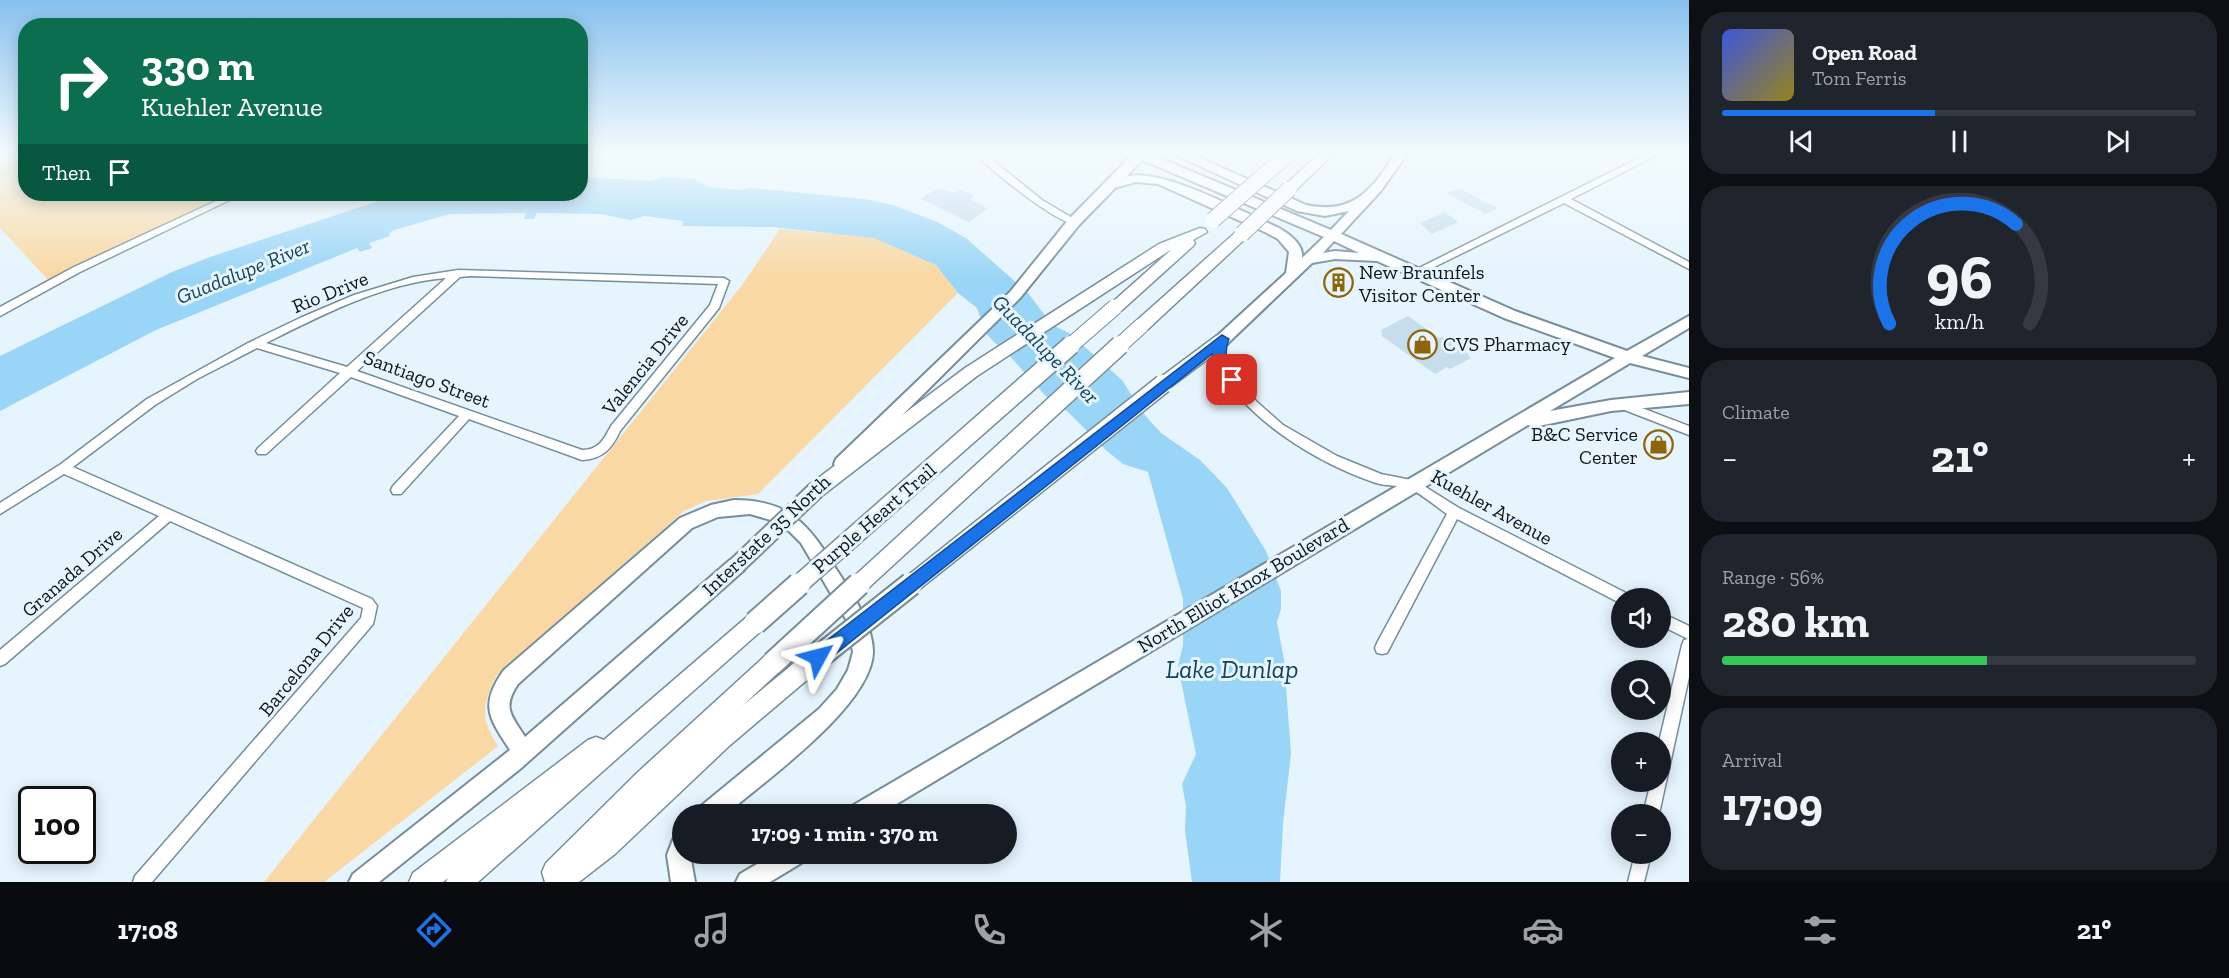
<!DOCTYPE html>
<meta charset="utf-8">
<style>
body{margin:0;font-family:"Zilla Slab",serif;background:#20242c;color:#f1f3f6;height:100vh;display:flex;flex-direction:column;font-size:22px;white-space:nowrap}
*{box-sizing:border-box;margin:0}
p{font-size:20px;color:#9ea1a6}
.icon{flex:none;width:33px;height:33px;fill:none;stroke:currentColor;stroke-width:2;stroke-linecap:round;stroke-linejoin:round}
.map{position:relative;flex:1;overflow:hidden}
.panel{display:flex;flex-direction:column;gap:12px;padding:12px;background:#0d0f14;width:540px}
.panel>*{flex:none}
.hud{position:absolute;left:18px;top:18px;width:570px;height:183px;border-radius:24px;box-shadow:0 3px 15px #0003;background:#0b6e4f;color:#fff;overflow:hidden}
.buttons{position:absolute;left:1611px;top:588px;display:grid;gap:12px}
.buttons a{display:grid;place-items:center;width:60px;height:60px;border-radius:50%;background:#171b24;box-shadow:0 3px 15px #0003;font-size:30px}
.speed{position:absolute;left:18px;top:786px;display:flex;gap:12px;font-size:30px;font-weight:700;text-align:center}
.speed>*{display:grid;place-content:center;width:78px;height:78px;border-radius:50%;background:#171b24;box-shadow:0 3px 15px #0003;line-height:1}
.speed .limit{border:3px solid #111;border-radius:9px;background:#fff;color:#111}
.pin{position:absolute;display:grid;place-items:center;width:51px;height:51px;color:#fff;margin:-26px;border-radius:12px;box-shadow:0 3px 9px #0006}
.me{position:absolute;width:66px;margin:-33px;rotate:52deg;stroke-linejoin:round;filter:drop-shadow(0 0 4px #0008)}
.turn{display:flex;align-items:center;gap:21px;height:126px;padding:0 24px;font-size:27px}
.turn .icon{width:78px;height:78px;stroke-width:2.5}
.turn b{display:block;font-size:42px;line-height:51px}
.then{display:flex;align-items:center;height:57px;padding:0 24px;background:#0003;gap:12px;font-size:22px}
.big{font-size:45px;font-weight:700;line-height:1.1}
.panel .card{flex:1;display:flex;flex-direction:column;justify-content:center;gap:9px;min-width:0;padding:0 21px;border-radius:24px;background:#20242c}
.panel .dial{align-items:center;gap:0}
.dial svg{height:156px;overflow:visible;fill:none;stroke:#363941;stroke-width:7;stroke-linecap:round;text-anchor:middle}
.dial text{fill:#f1f3f6;stroke:none}
.song{display:flex;align-items:center;gap:18px}
.cover{width:72px;height:72px;border-radius:9px;background:linear-gradient(135deg,hsl(230 70% 55%),hsl(50 70% 35%))}
.played{height:6px;border-radius:3px;background:linear-gradient(90deg,#1a73e8 45%,#363941 45%)}
.keys{display:flex;justify-content:space-around;direction:ltr}
.heat{display:flex;justify-content:space-between;align-items:center;font-size:33px;direction:ltr}
.charge{height:9px;border-radius:4px;background:linear-gradient(90deg,#34c759 56%,#363941 0)}
.trip{position:absolute;left:672px;top:804px;width:345px;height:60px;border-radius:30px;background:#171b24;box-shadow:0 3px 15px #0003;font-weight:700;line-height:60px;text-align:center}
.dock{display:flex;height:96px;justify-content:space-around;align-items:center;background:#090b0e;color:#9ea1a6}
.dock .icon{width:42px;height:42px}
.dock .active{color:#1a73e8}
.dock b{font-size:27px;color:#f1f3f6}
main{display:flex;flex:1;min-height:0}
.map>svg:first-child{display:block}
</style>
<main>
<div class="map">
<svg width="1689" height="882" viewBox="0 0 1689 882">
<rect width="100%" height="100%" fill="#e5f4fd"/>
<!-- green -->
<path fill="#f9d8a3" d="M0,154H25L26,194H234L49,281L0,228Z
M780,229L874,237L936,265L958,293L758,494L706,501L684,511L497,675C482,704 480,719 498,746L492,751L324,882H264L743,284Z"/>
<!-- water -->
<path fill="#99d5f6" d="M581,177L652,181L662,177L693,179L710,187L739,190L751,188L864,199L893,205L937,222L966,238L1028,293L1052,325L1069,333L1122,380L1143,413L1161,433L1200,460L1227,488L1266,551L1281,591V609L1277,622L1284,660L1291,754L1283,823L1280,882H1192L1185,831L1186,806L1182,784L1196,754L1178,667L1183,645V599L1148,472L1123,464L1107,451L1067,411L1052,403L1008,354L993,341L986,333L977,308L958,293L936,265L874,238L772,227L682,226L683,221L644,216L631,220L600,214L537,213L534,219H524L526,213L450,214L394,230L389,233L390,236L369,243L372,248L360,252L357,248L156,330L0,411V356L172,272L210,257L372,203L406,194H580Z"/>
<!-- building -->
<path fill="#c5ddec" d="M938,188L955,193L960,189L974,196L970,199L988,209L969,222L921,199Z
M1460,188L1484,202L1498,208L1485,214L1446,193Z
M1445,212L1458,222L1432,234L1420,223Z
M1340,276L1349,286L1334,288L1325,278Z
M1408,316L1439,338L1442,337L1466,352L1471,358L1450,369L1447,367L1435,374L1382,336L1381,330Z"/>
<g fill="none" stroke-linecap="round" stroke-linejoin="round">
<defs>
<path id="minor" d="M975,154H985L1042,200L1079,222L1077,224C1059,226 990,169 975,154Z
M1647,154H1659L1571,199L1689,262V269L1564,203L1418,275L1414,276L1409,273Z
M231,194H242L80,272L0,316V307L72,268Z
M458,270L724,278L729,281L719,308L620,431C612,449 602,459 582,460L469,419L401,494H393L391,490L393,486L459,416L351,377L266,454H258L256,451L258,448L340,373L257,348L197,379L155,405L73,467L372,599L377,606L373,624L152,882H133L135,876L361,618L363,608L170,521L5,664L0,666V650L159,516L64,474L0,514V503L61,464L147,399L248,343L300,318L354,295L413,277ZM470,276L718,284L710,305L611,426C604,439 599,450 582,450L357,371L460,277ZM446,278L347,367L266,343C322,315 383,283 446,278Z
M1222,336L1227,340L1224,352L1226,361L1235,377L1257,402L1283,425L1337,456L1381,474L1416,481L1459,508L1628,594L1630,598H1622V603L1618,602L1457,519L1387,653L1382,654L1377,653L1375,648L1377,643L1447,514C1435,506 1421,493 1408,488C1398,485 1386,486 1376,483C1317,463 1246,420 1216,364C1212,355 1212,340 1222,336Z
M1621,400L1689,426V435L1617,407L1615,404L1617,401Z
M1660,612L1689,626V677L1659,814H1643L1651,782H1660L1659,742L1682,645L1684,640L1688,639L1660,625Z
M1635,854H1651L1644,882H1628Z"/>
<path id="major" d="M1133,154H1150L1331,230L1349,211L1325,216L1297,211L1174,154H1191L1306,205C1353,215 1372,190 1395,154H1407L1380,192L1341,234L1515,311L1627,351L1689,316V328L1642,356L1689,368V378L1630,363L1550,411L1611,400L1689,392V404L1611,411L1534,427L1528,425L880,814H849L852,806L1615,358L1504,318L1377,261L1335,259L1312,263L1227,344H1217L1215,340L1217,336L1286,273L1289,252L1278,239L1267,233L1158,184L1135,182L1115,188L1079,225L1020,298L848,469L842,470L836,469L834,464L836,459L1010,292L1069,219ZM1142,160L1324,237L1302,258C1304,244 1288,233 1277,227C1242,212 1160,166 1126,177ZM1334,241L1359,253L1335,251L1323,253Z
M734,500C782,500 804,518 829,558C845,584 873,620 873,652C872,705 765,781 726,814H698L701,806L819,709L837,689L848,670L853,652L847,621L801,543L788,530L774,521L750,514L718,517L692,528L518,684C502,708 511,715 525,737L730,560L737,557L744,560L746,565L744,570L520,769L379,882H349L353,874L510,750C489,718 479,705 504,670L680,518L711,505Z
M682,834V854H690L695,882H671L667,855L674,837Z
M774,854H806L803,862L770,882H736L740,874Z"/>
<path id="highway" d="M1319,154H1333L1294,192H1284L1282,189L1284,186Z
M1200,228L1205,229L1207,232L1193,240L1195,243L1193,246L1121,311H1109L1107,307L1172,249L977,376L823,495L816,497L809,495L807,490L809,485L965,368L1159,244Z
M1242,230L1247,231L1249,234L1247,237L1147,330H1135L1133,326L1135,322L1237,231Z
M1222,334L1228,336L1230,340L1228,344L1169,388H1157L1154,384L1157,380L1216,336Z
M755,614L762,616L766,623L762,630L478,882H446L448,878L443,882H409L413,873L588,740L596,737L604,740L748,616Z
M773,653L781,656L784,663L781,670L742,706L792,665L800,662L808,665L811,672L808,679L729,746L615,854L579,882H545L542,872L546,863L638,772L765,656Z"/>
</defs>
<!-- minor casing -->
<use href="#minor" stroke="#768d9a" stroke-width="3"/>
<!-- major casing -->
<use href="#major" stroke="#768d9a" stroke-width="4"/>
<!-- highway casing -->
<use href="#highway" stroke="#768d9a" stroke-width="3"/>
<!-- minor -->
<use href="#minor" fill="#fff" fill-rule="evenodd"/>
<!-- major -->
<use href="#major" fill="#fff" fill-rule="evenodd"/>
<!-- highway -->
<use href="#highway" fill="#fff" fill-rule="evenodd"/>
<defs>
<path id="major-bridge" d="M737,565L816,490"/>
<path id="highway-bridge-far2" d="M1213,220L1288,154
M1242,234L1289,189
M1069,347L1115,307
M1118,347L1141,326"/>
<path id="highway-bridge-far1" d="M797,586L1071,345
M857,586L1120,345
M909,586L1163,384"/>
<path id="highway-bridge" d="M755,623L799,584
M773,663L859,584
M800,672L911,584"/>
</defs>
<!-- major-bridge casing -->
<use href="#major-bridge" stroke="#768d9a" stroke-width="20" stroke-linecap="butt"/>
<!-- highway-bridge-far2 casing -->
<use href="#highway-bridge-far2" stroke="#768d9a" stroke-width="17" stroke-linecap="butt"/>
<!-- highway-bridge-far1 casing -->
<use href="#highway-bridge-far1" stroke="#768d9a" stroke-width="21" stroke-linecap="butt"/>
<!-- highway-bridge casing -->
<use href="#highway-bridge" stroke="#768d9a" stroke-width="26" stroke-linecap="butt"/>
<!-- major-bridge -->
<use href="#major-bridge" stroke="#fff" stroke-width="16"/>
<!-- highway-bridge-far2 -->
<use href="#highway-bridge-far2" stroke="#fff" stroke-width="15"/>
<!-- highway-bridge-far1 -->
<use href="#highway-bridge-far1" stroke="#fff" stroke-width="18"/>
<!-- highway-bridge -->
<use href="#highway-bridge" stroke="#fff" stroke-width="22"/>
</g>
<!-- sky -->
<linearGradient id="sky" x2="0" y2="1"><stop stop-color="#88c1ee"/><stop offset="0.55" stop-color="#f3fafe"/><stop offset="1" stop-color="#f3fafe" stop-opacity="0"/></linearGradient>
<rect width="1689" height="278" fill="url(#sky)"/>
<!-- route -->
<path fill="#1a73e8" stroke="#114b97" stroke-width="1.5" d="M1222,335L1229,339C1222,357 1229,365 1238,380L1236,383H1227L1213,361L1212,354L824,663L818,665L812,663L810,657L812,652Z"/>
<!-- icons -->
<defs>
<symbol id="building-ring" viewBox="-11 -11 22 22"><circle r="9.5" fill="#e5f4fd" stroke="#8f650b" stroke-width="1.5"/><path d="M-4-6H4V6H1V3H-1V6H-4ZM-2.5-4.3h1.7v1.8h-1.7ZM.8-4.3h1.7v1.8H.8ZM-2.5-1h1.7V.8h-1.7ZM.8-1h1.7V.8H.8Z" fill="#8f650b"/></symbol>
<symbol id="shop-ring" viewBox="-11 -11 22 22"><circle r="9.5" fill="#e5f4fd" stroke="#8f650b" stroke-width="1.5"/><path d="M-5-2.5h2.3a2.7 3.5 0 0 1 5.4 0H5L5.5 6h-11ZM-1.5-2.5h3a1.5 2.3 0 0 0-3 0Z" fill="#8f650b"/></symbol>
</defs>
<g fill-rule="evenodd">
<use href="#building-ring" x="1322" y="266" width="33" height="33"/>
<use href="#shop-ring" x="1406" y="328" width="33" height="33"/>
<use href="#shop-ring" x="1642" y="428" width="33" height="33"/>
</g>
<g text-anchor="middle" dominant-baseline="central" stroke-width="6" stroke-linejoin="round" paint-order="stroke">
<!-- poi labels -->
<g font-size="20" fill="#0e161b" stroke="#e5f4fd" text-anchor="start">
<text x="1359" y="272">New Braunfels<tspan x="1359" dy="23">Visitor Center</tspan></text>
<text x="1443" y="344">CVS Pharmacy</text>
<text x="1638" y="434" text-anchor="end">B&amp;C Service<tspan x="1638" dy="23">Center</tspan></text>
</g>
<!-- street labels -->
<g font-size="20" fill="#0e161b" stroke="#e5f4fd">
<text transform="translate(330 292) rotate(-22)">Rio Drive</text>
<text transform="translate(645 364) rotate(-51)">Valencia Drive</text>
<text transform="translate(427 379) rotate(20)">Santiago Street</text>
<text transform="translate(1492 507) rotate(29)">Kuehler Avenue</text>
<text transform="translate(874 518) rotate(-41)">Purple Heart Trail</text>
<text transform="translate(766 535) rotate(-43)">Interstate 35 North</text>
<text transform="translate(72 572) rotate(-41)">Granada Drive</text>
<text transform="translate(1243 585) rotate(-31)">North Elliot Knox Boulevard</text>
<text transform="translate(306 660) rotate(-51)">Barcelona Drive</text>
</g>
<!-- water labels -->
<g font-size="21" font-style="italic" fill="#14435a" stroke="#e5f4fd">
<text transform="translate(243 271) rotate(-22)">Guadalupe River</text>
<text transform="translate(1046 349) rotate(46)">Guadalupe River</text>
</g>
<!-- near-water labels -->
<g font-size="26" font-style="italic" fill="#14435a" stroke="#e5f4fd">
<text x="1232" y="669">Lake Dunlap</text>
</g>
</g>
</svg>
<div class="buttons">
<a><svg class="icon" aria-label="sound" viewBox="0 0 24 24"><path d="M4 9h4l5-4v14l-5-4H4zM17 9q2 3 0 6"/></svg></a>
<a><svg class="icon" aria-label="search" viewBox="0 0 24 24"><circle cx="10" cy="10" r="6"/><path d="M15 15l6 6"/></svg></a>
<a>+</a>
<a>−</a>
</div>
<div class="speed"><div class="limit">100</div></div>
<div class="pin" style="left:1232px;top:380px;background:#d93025"><svg class="icon" aria-label="arrive" viewBox="0 0 24 24"><path d="M6 21V4h12l-3 4 3 4H6"/></svg></div>
<svg class="me" style="left:818px;top:657px" viewBox="-20 -20 40 40"><path d="M0-17L14 15 0 8-14 15z" fill="#1a73e8" stroke="#fff" stroke-width="4"/></svg>
<div class="trip">17:09 · 1 min · 370 m</div>
<div class="hud">
<div class="turn"><svg class="icon" aria-label="right" viewBox="0 0 24 24"><path d="M7 20v-9h11M14 6l5 5-5 5"/></svg><div><b>330 m</b>Kuehler Avenue</div></div>
<div class="then">Then<svg class="icon" aria-label="arrive" viewBox="0 0 24 24"><path d="M6 21V4h12l-3 4 3 4H6"/></svg></div>
</div>
</div>
<section class="panel">
<div class="card">
<div class="song"><i class="cover"></i><div><b>Open Road</b><p>Tom Ferris</p></div></div>
<div class="played"></div>
<div class="keys"><svg class="icon" aria-label="previous" viewBox="0 0 24 24"><path d="M18 5L8 12l10 7zM5 5v14"/></svg><svg class="icon" aria-label="pause" viewBox="0 0 24 24"><path d="M8 5v14M16 5v14"/></svg><svg class="icon" aria-label="next" viewBox="0 0 24 24"><path d="M6 5l10 7-10 7zM19 5v14"/></svg></div>
</div>
<div class="card dial"><svg viewBox="0 0 100 80">
<path d="M14 69A42 42 0 1 1 86 69"/>
<path d="M14 69A42 42 0 0 1 79 18" stroke="#1a73e8"/>
<text x="50" y="56" font-size="32" font-weight="700">96</text>
<text x="50" y="72" font-size="11">km/h</text>
</svg></div>
<div class="card"><p>Climate</p>
<div class="heat"><a>−</a><b class="big">21°</b><a>+</a></div>
</div>
<div class="card"><p>Range · 56%</p><b class="big">280 km</b><div class="charge"></div></div>
<div class="card"><p>Arrival</p><b class="big">17:09</b></div>
</section>
</main>
<nav class="dock">
<b>17:08</b>
<svg class="icon active" aria-label="directions" viewBox="0 0 24 24"><path d="M12 3l9 9-9 9-9-9zM9 14v-3h6M13 9l2 2-2 2"/></svg>
<svg class="icon" aria-label="music" viewBox="0 0 24 24"><path d="M9 18V5l10-2v13"/><circle cx="6" cy="18" r="3"/><circle cx="16" cy="16" r="3"/></svg>
<svg class="icon" aria-label="phone" viewBox="0 0 24 24"><path d="M5 4h4l2 5-3 2q2 4 5 5l2-3 5 2v4C11 20 4 13 5 4z"/></svg>
<svg class="icon" aria-label="climate" viewBox="0 0 24 24"><path d="M12 3v18M4 7l16 10M4 17L20 7"/></svg>
<svg class="icon" aria-label="car" viewBox="0 0 24 24"><path d="M5 17H2v-5l4-1 3-4h7l3 4 3 1v5h-3M9 17h6M6 11h13"/><circle cx="7" cy="17" r="2"/><circle cx="17" cy="17" r="2"/></svg>
<svg class="icon" aria-label="filters" viewBox="0 0 24 24"><path d="M4 7h16M4 17h16"/><circle cx="9" cy="7" r="2"/><circle cx="15" cy="17" r="2"/></svg>
<b>21°</b>
</nav>
